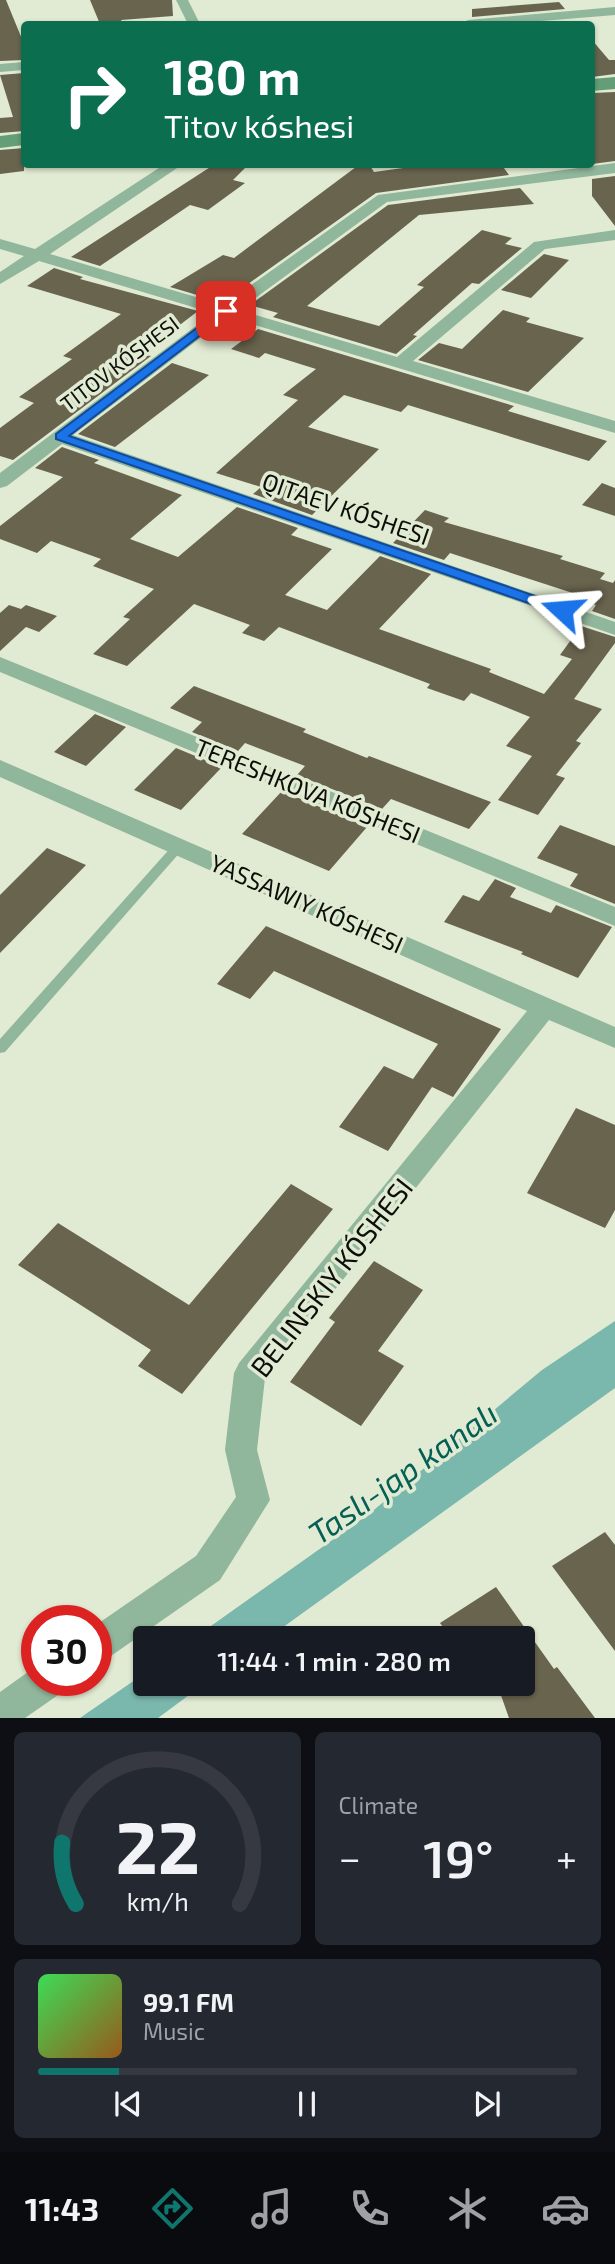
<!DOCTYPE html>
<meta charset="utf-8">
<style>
body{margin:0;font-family:"Exo 2",sans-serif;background:#242831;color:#f1f3f6;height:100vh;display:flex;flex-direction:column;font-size:26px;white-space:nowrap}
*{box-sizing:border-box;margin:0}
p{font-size:23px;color:#9ea1a6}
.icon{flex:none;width:38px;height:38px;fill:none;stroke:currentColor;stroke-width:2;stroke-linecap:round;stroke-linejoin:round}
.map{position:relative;height:1718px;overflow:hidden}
.panel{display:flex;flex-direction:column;gap:14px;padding:14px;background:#0d0f14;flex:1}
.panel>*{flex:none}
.banner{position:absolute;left:21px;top:21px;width:574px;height:147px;border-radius:7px;box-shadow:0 2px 5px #0004;background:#0b6e4f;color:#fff;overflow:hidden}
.speed{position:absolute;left:21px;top:1605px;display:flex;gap:14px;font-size:35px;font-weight:700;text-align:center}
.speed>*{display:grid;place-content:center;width:91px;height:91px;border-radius:50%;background:#171b24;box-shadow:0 2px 5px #0004;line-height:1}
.speed .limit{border:10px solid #d22;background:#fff;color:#111}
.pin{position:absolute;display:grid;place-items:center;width:60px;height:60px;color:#fff;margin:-30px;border-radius:14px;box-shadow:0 4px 10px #0006}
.me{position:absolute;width:77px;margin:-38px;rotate:289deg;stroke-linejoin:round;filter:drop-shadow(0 0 5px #0008)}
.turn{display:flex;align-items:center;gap:24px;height:147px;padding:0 28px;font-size:32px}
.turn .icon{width:91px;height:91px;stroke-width:2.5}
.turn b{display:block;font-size:49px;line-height:60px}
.big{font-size:52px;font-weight:600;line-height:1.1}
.panel .widget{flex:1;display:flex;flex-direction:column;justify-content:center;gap:10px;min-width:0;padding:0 24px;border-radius:10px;background:#242831}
.panel .dial{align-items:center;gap:0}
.dial svg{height:182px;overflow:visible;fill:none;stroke:#363941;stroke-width:7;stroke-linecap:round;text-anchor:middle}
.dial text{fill:#f1f3f6;stroke:none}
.song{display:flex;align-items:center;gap:21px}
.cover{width:84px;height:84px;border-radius:10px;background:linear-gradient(135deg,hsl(130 70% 55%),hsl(30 70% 35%))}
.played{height:7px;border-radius:4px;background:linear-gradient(90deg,#0f766e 15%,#363941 15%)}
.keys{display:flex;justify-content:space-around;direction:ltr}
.heat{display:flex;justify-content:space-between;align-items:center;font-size:38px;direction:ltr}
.panel .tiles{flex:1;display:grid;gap:14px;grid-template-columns:1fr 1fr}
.widget:last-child{grid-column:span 2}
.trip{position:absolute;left:133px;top:1626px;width:402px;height:70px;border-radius:7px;background:#171b24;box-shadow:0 2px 5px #0004;font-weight:600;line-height:70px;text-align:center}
.menu{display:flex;height:112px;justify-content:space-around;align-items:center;background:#090b0e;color:#9ea1a6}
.menu .icon{width:49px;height:49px}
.menu .active{color:#0f766e}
.menu b{font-size:32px;color:#f1f3f6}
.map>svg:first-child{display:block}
</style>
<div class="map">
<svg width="615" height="1718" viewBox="0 0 615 1718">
<rect width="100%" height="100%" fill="#e1ead2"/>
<!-- water -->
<path fill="#7ab7ad" d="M615,1321V1388L268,1638H194L369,1514L542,1370Z
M145,1673V1684H204L158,1718H80Z"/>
<!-- building -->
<path fill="#69644e" d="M0,0H6L24,44V60L0,61Z
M90,0H172L173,16L121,20L123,24H100Z
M559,2L565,9L472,17V9Z
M592,40L609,60H615V74L592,77Z
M24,73V131L0,133V118L13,117L0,75Z
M615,92V161L592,164V93Z
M24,148V171L0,174V150Z
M215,164H249L233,180L245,183L208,210L190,205L100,266L71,257Z
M360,164H369L374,172L432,164H501L509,175L376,193L227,299L218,297L214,300L170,287L223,255L234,258Z
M615,176V226L592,196V179Z
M520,188L534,204L419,215L307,306L379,326L424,287L417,285L482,230L512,238L505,244L522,248L479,284L472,283L413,335L417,336L396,354L273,317L278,313L250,305L388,205Z
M544,254L569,260L531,298L501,290Z
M54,268L83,277L80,279L198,311L142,354L151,356L13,460L0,456V428L34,403L19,397L72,359L63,356L121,314L27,286Z
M503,310L530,318L526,322L584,338L528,392L418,360L439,343L462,349Z
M258,329L514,406L508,411L607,441L589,461L408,405L401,412L344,395L308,427L379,449L312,515L253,494L261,487L216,473L298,400L283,395L316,369L265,353L259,358L231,349Z
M172,363L209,375L115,447L78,434Z
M62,447L99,460L94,463L182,495L130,539L178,557L237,507L298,528L291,535L332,549L285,595L327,610L380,556L431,574L379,629L491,669L489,672L544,694L572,659L560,655L581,626L615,637V643L574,699L602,709L576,741L581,743L556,775L565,778L538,815L498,800L532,756L506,746L530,717L471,693L464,701L427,688L430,684L279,627L264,641L242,633L250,625L194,604L127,666L93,654L130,619L123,617L154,589L93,566L101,559L51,541L37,553L0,539V526L63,477L35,468Z
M602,483L615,488V516L582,505Z
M425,510L449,518L444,522L563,556L560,559L605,573L600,579L613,583L615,580V619L592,611L596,605L586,602L588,598L450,553L444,560L393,543Z
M9,605L21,609L26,605L57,616L39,632L26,627L0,651V613Z
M194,686L306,729L303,732L367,758L369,756L491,802L469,829L391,799L382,809L297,775L305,766L245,743L238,751L192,732L202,722L170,708Z
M95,714L126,727L86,766L54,752Z
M176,748L222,767L181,810L134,790Z
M282,791L367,827L329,871L242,834Z
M560,825L615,846V904L570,886L578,874L537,858Z
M47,848L86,865L0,953V895Z
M495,879L516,888L510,897L551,913L556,905L612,927L578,978L521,954L523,952L444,922L463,895L479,901Z
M266,926L501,1029L453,1097L432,1087L388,1151L339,1127L384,1066L413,1079L438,1044L274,971L250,999L217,984Z
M576,1108L615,1125V1210L605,1228L527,1193Z
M291,1184L333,1209L182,1394L138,1366L151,1350L18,1265L58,1223L189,1305Z
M374,1261L423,1290L378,1351L404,1366L361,1426L290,1382L335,1322L329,1318Z
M605,1532L615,1545V1651L552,1566Z
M496,1587L554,1669L557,1667L595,1718H509L497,1684H523V1638H451L440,1623Z"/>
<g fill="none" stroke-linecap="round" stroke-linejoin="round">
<!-- lane -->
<path fill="#90b69b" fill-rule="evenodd" d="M178,843L184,847L182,850L5,1052L0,1053V1039L174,844Z"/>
<!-- street -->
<path fill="#90b69b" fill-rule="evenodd" d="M176,0H188L200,24H188Z
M615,7V15L506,24H461L468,20Z
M24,62V70L0,72V64Z
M615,163V173L387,202L239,310L397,357L534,242L615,230V240L545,249L413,361L615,421V433L228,317L73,435L615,622V635L62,444L7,486L0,488V473L213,313L39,261L0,284V272L24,256L0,249V239L35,249L165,164H183L50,254L223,305L378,195Z
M0,657L615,907V926L0,672Z
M0,760L615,1027V1048L549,1020L265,1378L257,1450L270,1500L220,1580L108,1658L96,1664V1625L196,1556L236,1497L225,1450L234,1373L239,1363L527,1011L0,777Z
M35,1667L37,1680H66L61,1693L25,1718H0V1692Z"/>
<!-- secondary -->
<path fill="#649e77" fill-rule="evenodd" d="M615,77V89L592,91V79Z
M24,133V145L0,148V136Z"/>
</g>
<!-- route -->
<path fill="#1a73e8" stroke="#114b97" stroke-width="2" d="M222,309L232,311L69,436L567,607V613H557L56,439V434Z"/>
<g text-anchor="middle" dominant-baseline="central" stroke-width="7" stroke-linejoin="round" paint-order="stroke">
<!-- far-street labels -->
<g font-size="21" fill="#0c0f08" stroke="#e1ead2">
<text transform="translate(119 363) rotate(-37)">TITOV KÓSHESI</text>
</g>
<!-- street labels -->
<g font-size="24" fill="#0c0f08" stroke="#e1ead2">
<text transform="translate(346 508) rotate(19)">QITAEV KÓSHESI</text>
<text transform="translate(308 790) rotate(22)">TERESHKOVA KÓSHESI</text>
<text transform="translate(307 903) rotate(24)">YASSAWIY KÓSHESI</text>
</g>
<!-- near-street labels -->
<g font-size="28" fill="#0c0f08" stroke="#e1ead2">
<text transform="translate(331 1277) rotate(-52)">BELINSKIY KÓSHESI</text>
</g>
<!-- near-water labels -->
<g font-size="32" font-style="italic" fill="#055f55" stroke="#e1ead2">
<text transform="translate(402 1472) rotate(-35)">Taslı-jap kanalı</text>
</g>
</g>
</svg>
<div class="speed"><div class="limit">30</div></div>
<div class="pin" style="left:226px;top:311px;background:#d93025"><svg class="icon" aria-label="arrive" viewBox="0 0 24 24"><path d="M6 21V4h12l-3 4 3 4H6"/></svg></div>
<svg class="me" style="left:562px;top:610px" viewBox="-20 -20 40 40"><path d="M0-17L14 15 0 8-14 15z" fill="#1a73e8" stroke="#fff" stroke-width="4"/></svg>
<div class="trip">11:44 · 1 min · 280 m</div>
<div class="banner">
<div class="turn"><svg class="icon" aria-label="right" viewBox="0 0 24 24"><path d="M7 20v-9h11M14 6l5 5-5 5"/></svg><div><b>180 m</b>Titov kóshesi</div></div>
</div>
</div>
<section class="panel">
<div class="tiles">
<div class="widget dial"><svg viewBox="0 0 100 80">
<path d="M14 69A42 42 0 1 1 86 69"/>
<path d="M14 69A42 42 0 0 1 8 42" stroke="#0f766e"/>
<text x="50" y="56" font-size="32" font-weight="700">22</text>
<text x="50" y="72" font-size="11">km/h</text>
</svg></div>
<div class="widget"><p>Climate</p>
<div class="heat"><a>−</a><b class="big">19°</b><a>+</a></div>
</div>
<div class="widget">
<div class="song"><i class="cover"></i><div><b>99.1 FM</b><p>Music</p></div></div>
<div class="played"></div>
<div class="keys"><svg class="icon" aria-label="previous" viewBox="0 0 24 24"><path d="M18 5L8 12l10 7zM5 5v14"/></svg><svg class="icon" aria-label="pause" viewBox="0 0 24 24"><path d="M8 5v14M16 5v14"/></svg><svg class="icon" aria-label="next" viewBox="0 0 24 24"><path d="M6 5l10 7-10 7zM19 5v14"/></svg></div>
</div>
</div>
</section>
<nav class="menu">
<b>11:43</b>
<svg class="icon active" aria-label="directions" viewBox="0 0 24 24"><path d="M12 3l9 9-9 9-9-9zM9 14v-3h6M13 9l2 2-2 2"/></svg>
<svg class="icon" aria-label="music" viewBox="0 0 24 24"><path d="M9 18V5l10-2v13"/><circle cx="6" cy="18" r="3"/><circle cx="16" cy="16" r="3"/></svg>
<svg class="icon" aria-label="phone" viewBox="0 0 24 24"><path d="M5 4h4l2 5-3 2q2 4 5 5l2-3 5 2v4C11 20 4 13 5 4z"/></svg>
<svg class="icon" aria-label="climate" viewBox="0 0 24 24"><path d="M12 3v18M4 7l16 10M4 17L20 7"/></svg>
<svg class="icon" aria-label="car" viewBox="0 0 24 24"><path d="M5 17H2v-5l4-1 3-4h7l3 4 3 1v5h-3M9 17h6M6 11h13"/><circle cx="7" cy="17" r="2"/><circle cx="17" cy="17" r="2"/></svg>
</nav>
